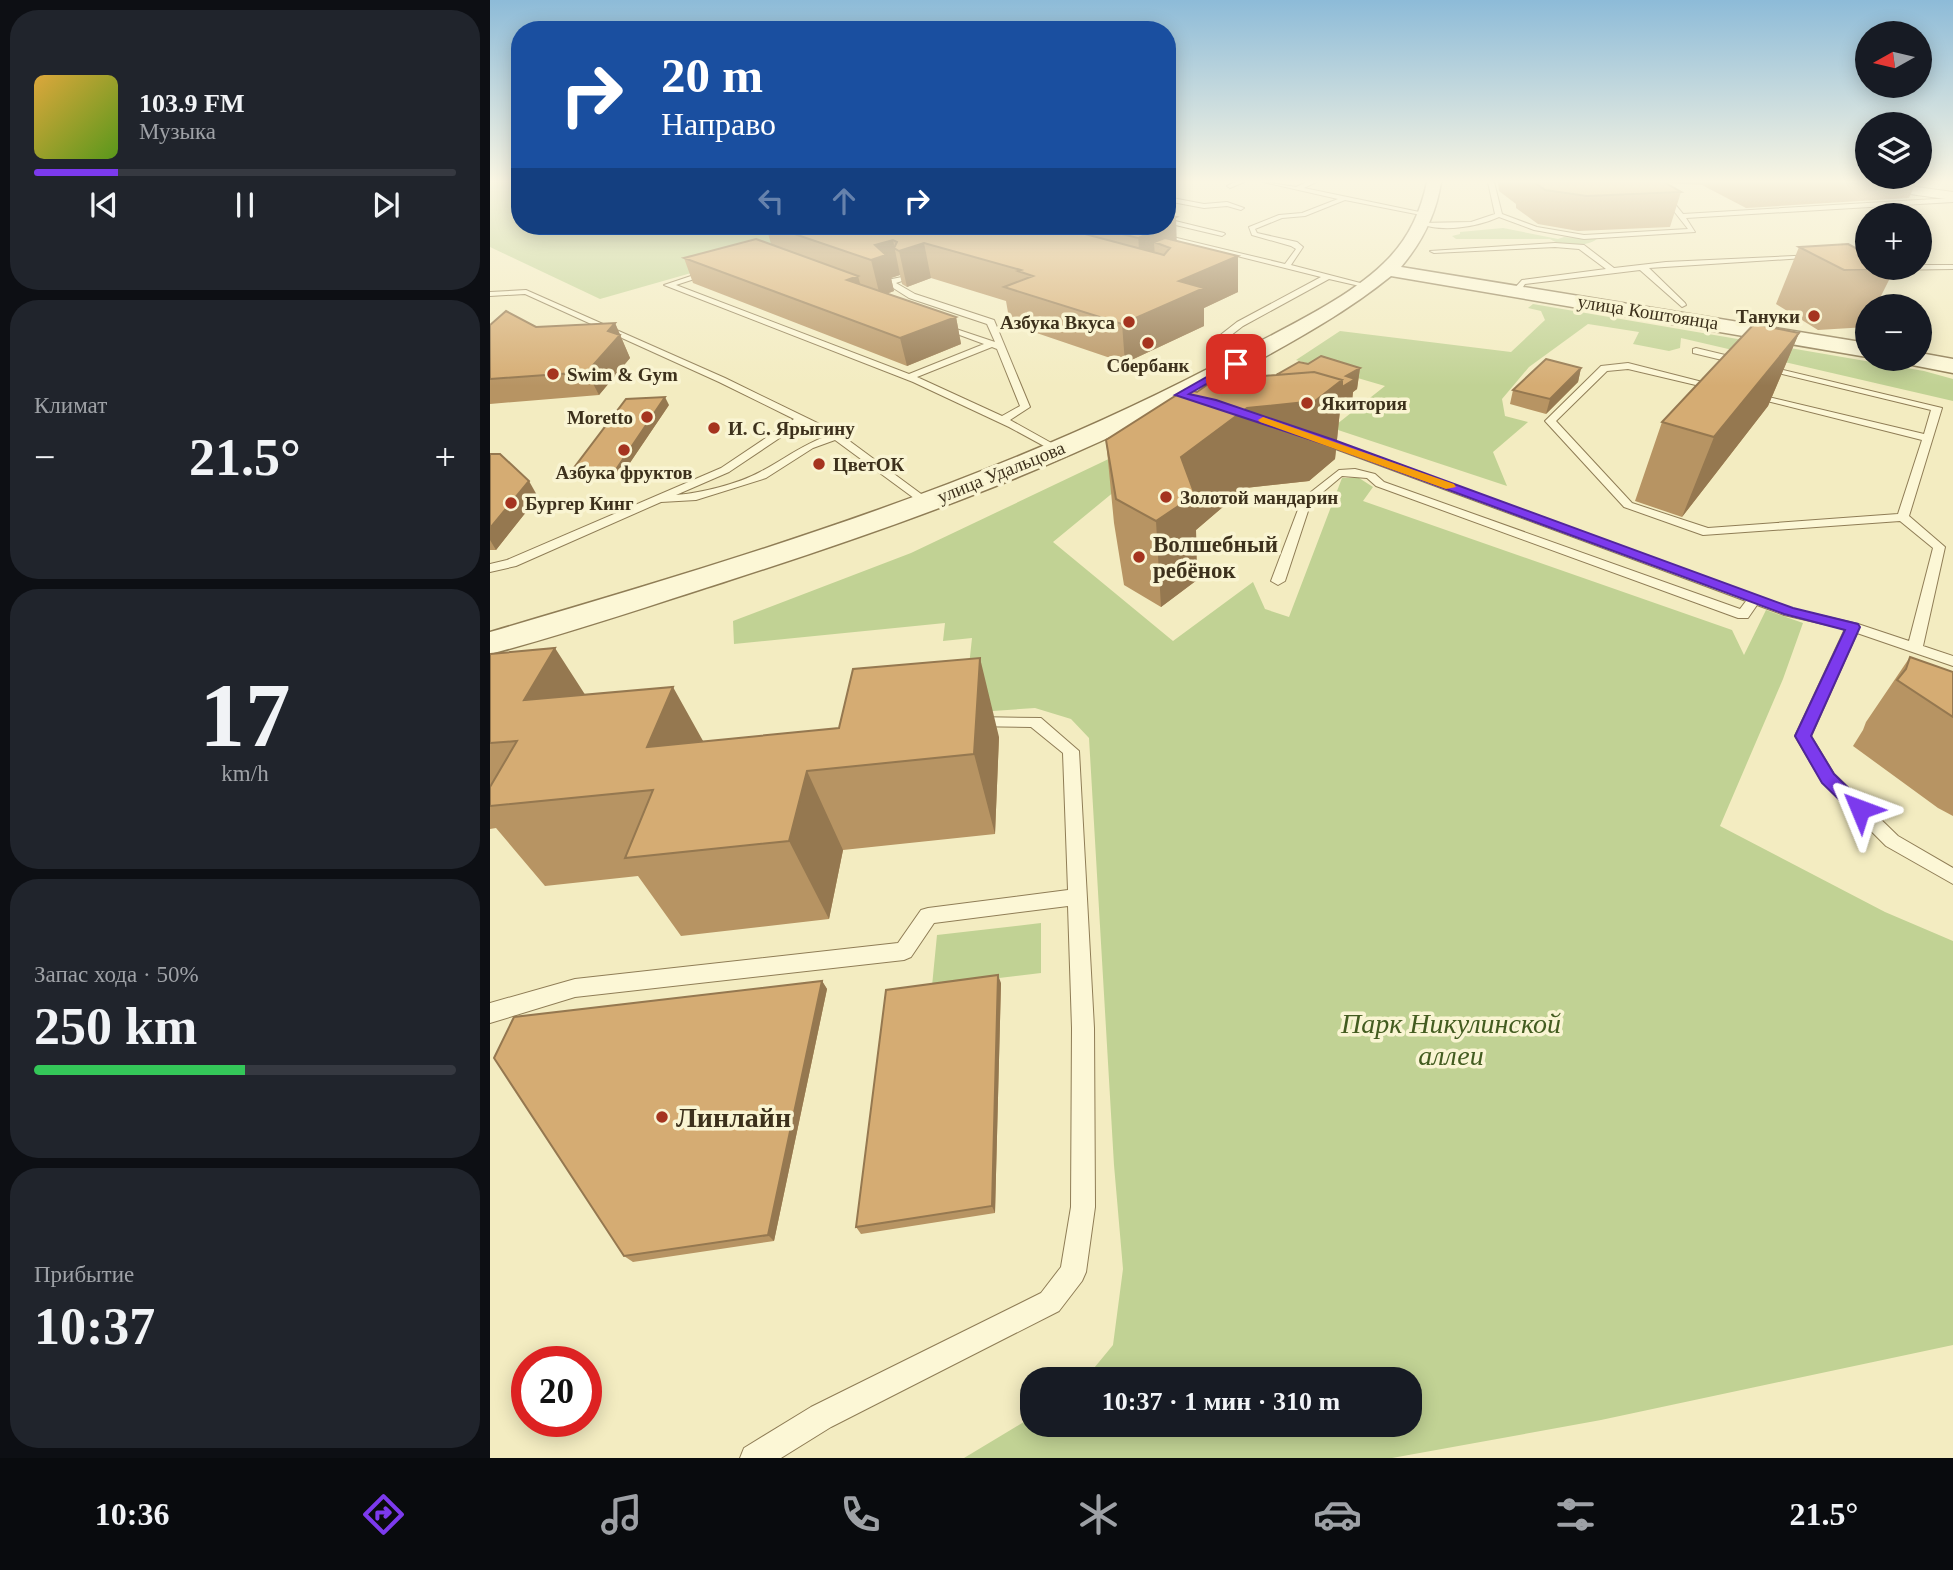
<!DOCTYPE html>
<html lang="ru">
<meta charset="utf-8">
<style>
body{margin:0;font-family:Georgia,serif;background:#20242c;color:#f1f3f6;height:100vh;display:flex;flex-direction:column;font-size:26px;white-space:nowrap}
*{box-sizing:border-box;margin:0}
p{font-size:23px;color:#9ea1a6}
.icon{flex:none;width:38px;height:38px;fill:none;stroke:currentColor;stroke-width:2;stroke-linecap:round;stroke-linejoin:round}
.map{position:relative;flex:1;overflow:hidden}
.details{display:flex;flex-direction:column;gap:10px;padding:10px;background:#0d0f14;width:490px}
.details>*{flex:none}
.top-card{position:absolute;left:21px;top:21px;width:665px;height:214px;border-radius:28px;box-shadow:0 4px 18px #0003;background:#1a4fa0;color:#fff;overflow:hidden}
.needle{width:46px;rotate:262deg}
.fabs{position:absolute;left:1365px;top:21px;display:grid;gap:14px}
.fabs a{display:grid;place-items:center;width:77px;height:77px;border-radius:50%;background:#171b24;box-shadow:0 4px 18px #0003;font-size:35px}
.speed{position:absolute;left:21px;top:1346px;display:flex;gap:14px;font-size:35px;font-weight:700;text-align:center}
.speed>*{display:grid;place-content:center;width:91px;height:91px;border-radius:50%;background:#171b24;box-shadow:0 4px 18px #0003;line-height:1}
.speed .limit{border:10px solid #d22;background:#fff;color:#111}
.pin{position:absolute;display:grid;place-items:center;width:60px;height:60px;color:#fff;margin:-30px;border-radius:14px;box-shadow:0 4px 10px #0006}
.me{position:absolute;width:77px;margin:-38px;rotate:314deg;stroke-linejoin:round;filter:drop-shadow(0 0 5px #0008)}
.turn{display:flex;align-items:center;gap:24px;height:147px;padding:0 35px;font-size:32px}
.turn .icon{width:91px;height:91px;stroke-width:2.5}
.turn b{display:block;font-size:49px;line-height:60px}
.lanes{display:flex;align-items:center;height:66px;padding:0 35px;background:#0003;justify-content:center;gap:35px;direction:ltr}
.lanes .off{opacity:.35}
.big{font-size:52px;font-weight:700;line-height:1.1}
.details .card{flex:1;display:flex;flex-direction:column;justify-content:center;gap:10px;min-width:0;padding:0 24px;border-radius:28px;background:#20242c}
.details .dial{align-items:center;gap:0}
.dial b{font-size:91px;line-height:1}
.song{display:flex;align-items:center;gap:21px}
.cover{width:84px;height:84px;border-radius:10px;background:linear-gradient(135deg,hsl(40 70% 55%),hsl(90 70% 35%))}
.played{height:7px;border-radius:4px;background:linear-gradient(90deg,#7c3aed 20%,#363941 20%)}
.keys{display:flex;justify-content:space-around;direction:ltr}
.heat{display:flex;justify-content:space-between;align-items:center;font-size:38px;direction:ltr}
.charge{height:10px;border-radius:5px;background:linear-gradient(90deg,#34c759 50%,#363941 0)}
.trip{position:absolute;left:530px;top:1367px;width:402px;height:70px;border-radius:28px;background:#171b24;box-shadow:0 4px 18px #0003;font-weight:700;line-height:70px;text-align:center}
.tab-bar{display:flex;height:112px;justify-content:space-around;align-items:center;background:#090b0e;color:#9ea1a6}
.tab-bar .icon{width:49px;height:49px}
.tab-bar .active{color:#7c3aed}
.tab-bar b{font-size:32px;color:#f1f3f6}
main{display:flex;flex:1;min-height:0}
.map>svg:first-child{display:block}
</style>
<main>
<section class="details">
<div class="card">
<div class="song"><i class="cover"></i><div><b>103.9 FM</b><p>Музыка</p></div></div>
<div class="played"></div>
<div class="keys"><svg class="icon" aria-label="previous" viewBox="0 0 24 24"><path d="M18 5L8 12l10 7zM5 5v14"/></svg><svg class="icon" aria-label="pause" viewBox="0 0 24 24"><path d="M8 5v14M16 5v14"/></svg><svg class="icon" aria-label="next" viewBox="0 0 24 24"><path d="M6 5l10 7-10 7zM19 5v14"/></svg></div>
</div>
<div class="card"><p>Климат</p>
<div class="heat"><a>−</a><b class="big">21.5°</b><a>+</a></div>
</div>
<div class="card dial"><b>17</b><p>km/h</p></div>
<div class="card"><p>Запас хода · 50%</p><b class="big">250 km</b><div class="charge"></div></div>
<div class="card"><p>Прибытие</p><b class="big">10:37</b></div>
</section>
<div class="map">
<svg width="1463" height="1458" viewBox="0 0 1463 1458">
<rect width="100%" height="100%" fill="#f3ecc1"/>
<!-- green -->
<path fill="#c1d294" d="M0,182H30V226H366L110,299L0,247Z
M1013,228L1068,239L1074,237L1107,239C1096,247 1073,247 1060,239H966L962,236L970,234V232Z
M1043,304L1434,371L1463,379V401L1191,338L1190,348L1179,351L1143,344L1149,332L1098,324L1039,367L1012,399L1015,416L1038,422L1003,452L1017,486L842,428L895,386L806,360L850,331L1021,352L1055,320L1051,311L1038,308Z
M726,408L563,542L683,641L763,582L775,609L799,617L852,478H869L883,487L873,501L1242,630L1254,655L1276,610L1313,623L1293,679L1230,826L1395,912L1463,941V1345L1111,1420L902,1458H474L542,1417V1424H920V1379H595L623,1345L633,1269L624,1165L599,738L581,719L545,708L474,713L482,638L453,641L455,623L244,644L243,621L421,553Z
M551,923V973L442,986L447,935Z"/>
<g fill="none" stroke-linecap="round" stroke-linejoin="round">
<defs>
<path id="service" d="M677,182H681L677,185Z
M745,182H754L740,188L737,186Z
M773,182L806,187L817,182H826L814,188L939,214L936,216L855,200L815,216L792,218L765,229L767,233L807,242L813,247L801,265L878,285L874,287L839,279L753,326L731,343V354L746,367L741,370L721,355L724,340L747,322L831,277L627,226H637L795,264L806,249L801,246L762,235L759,227L789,215L812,213L848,199Z
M998,182H1004L1012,214L1047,227L1094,235L1198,229L1161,182H1167L1193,214L1463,198V202L1196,218L1205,232L1094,239L1044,230L1009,217C987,227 951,233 929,223L981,222L1005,214Z
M677,197L714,204L737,202L754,208L751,210L737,206L714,208L677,201Z
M677,219L734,233L735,234L732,236L677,223Z
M1065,243L1094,245L1124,268L1176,262L1325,255L1329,257L1159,268L1195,303L1196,305L1192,307L1150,270L1035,284L1029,293L1022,291L1032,280L1116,269L1089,249L1065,247L944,253L940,251Z
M1430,265H1463V269L1394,270L1390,268H1430Z
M219,270L226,272L186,285L419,374L494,344L448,327V323L505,342L497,324L419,298L397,284V280L412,277V281L406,283L425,294L504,320L540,407L520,420L574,450L565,452L519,427L423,382L174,285ZM502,347L507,349L530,406L512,416L427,377Z
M36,290L235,378L350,434L442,502L436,506L432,504L345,440L323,448L276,478L206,500L171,502L26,566L0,572V564L17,560L231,468L304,419L229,382L35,294L0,296V292ZM312,423L337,436C312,445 293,460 270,472C248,484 211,493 186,495L239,472Z
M1206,348L1256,360L1258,362L1253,365L1203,353V349Z
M1138,363L1232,387L1227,390L1138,369L1117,371L1066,421L1142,503L1218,528L1408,514L1432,440L1257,396L1262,393L1434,434L1441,410L1272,369V365L1452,408L1419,516L1455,547L1433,646L1463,656V666L1367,633L1321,736L1344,774L1408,836L1463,868V884L1396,846L1332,782L1305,736L1355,629L1294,615L1267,605L1258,618H1248L886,486L877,478L852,476L821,502L795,581L788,585L781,581L812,499L849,470L865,469L885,474L894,482L1250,609L1256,601L824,441L823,439L828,436L1303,609L1368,624L1419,641L1443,548L1410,521L1213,535L1134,507L1055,421L1111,366Z
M484,717L551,718L589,751L604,1028L605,1207L596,1272L592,1281L569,1311L341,1427L291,1458H250L254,1448L321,1407L551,1293L571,1267L581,1207L582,1028L578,906L444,923L421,957L414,960L85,997L0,1023V1003L85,979L408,943L431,910L438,908L578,890L573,753L541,727L478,726L476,722L478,718Z"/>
<path id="minor" d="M1356,182H1390L1463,192V200L1362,186Z"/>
<path id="tertiary" d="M937,182H951C946,215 932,242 911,267L1377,343V357L901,276C853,315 798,344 744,374C584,463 412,525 237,581C159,606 80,633 0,654V632C256,557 510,481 746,354C794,328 861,298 899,258C919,237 931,211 937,182Z
M1430,353L1463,359V373L1417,364L1414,359H1430Z"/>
</defs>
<!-- service casing -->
<use href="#service" stroke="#8f7d56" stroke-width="2"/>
<!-- minor casing -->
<use href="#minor" stroke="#8f7d56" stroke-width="2"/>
<!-- tertiary casing -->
<use href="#tertiary" stroke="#8f7d56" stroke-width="3"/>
<!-- service -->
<use href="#service" fill="#fcf7d6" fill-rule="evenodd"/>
<!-- minor -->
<use href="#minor" fill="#fcf7d6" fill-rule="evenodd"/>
<!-- tertiary -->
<use href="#tertiary" fill="#fcf7d6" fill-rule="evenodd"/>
</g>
<!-- wall -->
<path fill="#b79463" d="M1008,182H1426L1419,198L1256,208L1212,185L1176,183L1191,192L1180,227L1088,231L1048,224L1026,208V204L1009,191Z
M686,217V241L748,292L714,308V326L635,363L520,324L516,301L441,278L417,287L412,284L410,275L401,278L404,291L397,294L466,317L471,344L417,366L203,283L194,258L281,244L276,226H677Z
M1309,247L1405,268L1386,306H1377V327L1328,330L1286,304Z
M125,323L140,358L109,395L0,404V325L46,327Z
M1309,333L1278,406L1192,517L1145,501L1172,422Z
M818,364L870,368L867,389L863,392L862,401L850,410L845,459L819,481L755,488L706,530L707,580L671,607L634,585L624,523L616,440L707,392L786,375Z
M1091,368L1088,382L1056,414L1020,404L1023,390Z
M179,405L129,479L84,481L80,473Z
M0,454L48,497L6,550H0Z
M0,654L95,695L213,741L509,737L505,834L353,850L339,919L191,936L148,876L55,886L6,828L0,829Z
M1420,657L1463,672V816L1448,808L1363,746L1373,730L1376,722Z
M332,981L337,989L284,1241L143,1262L134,1256Z
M511,983L505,1213L371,1234L366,1227Z"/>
<!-- shaded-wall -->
<path fill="#957850" d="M686,217L687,251L664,242L665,259L650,272L648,231L662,226H677V220Z
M403,240L410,275L401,278L404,291L390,296L381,260L385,245Z
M434,243L441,278L417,287L409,251Z
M748,256V292L714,308V326L635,363L632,324L689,281Z
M368,276L375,301L357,280Z
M466,317L471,344L417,366L410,338Z
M125,323L140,358L109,395L97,372L118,331Z
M1309,333L1278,406L1192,517L1224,437Z
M870,368L867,389L863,392L862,401L850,410L845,459L819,481L755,488L706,530L707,580L671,607L666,521L691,457L757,408L852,380L856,376Z
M1091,368L1088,382L1056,414L1060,399Z
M175,397L179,405L129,479L125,471Z
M39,481L48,497L6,550L0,540V528Z
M65,648L116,727L34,700Z
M490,658L509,737L505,834L484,754Z
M183,687L227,766L157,747Z
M317,771L353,850L339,919L299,841Z
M508,975L511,983L505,1213L502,1206Z
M332,981L337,989L284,1241L278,1235Z"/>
<!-- building -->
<path fill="#d5ac73" stroke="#957850" stroke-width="2" d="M1044,182H1174L1191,192L1097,196L1055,190Z
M677,215L686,217L677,220Z
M281,226H565L674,255L680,248L664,242L675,238L748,256L689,281L714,288L632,324L514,287L543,276L528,271L531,270L434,243L409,251L404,248L407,242L403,240L385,245L396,255L381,260Z
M599,226H662L648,231L658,234L648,238Z
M266,239L368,276L357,280L466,317L410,338L194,258Z
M1358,244L1377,254V268H1401L1354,270L1309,247Z
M16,311L46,327L125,323L118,331L130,335L97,372L0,379V325Z
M1264,324L1309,333L1224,437L1172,422Z
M831,356L870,368L856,376L865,379L852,387V380L824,372L786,375L809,362L818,364Z
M1056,359L1091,368L1060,399L1023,390Z
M824,372L852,380L825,401L757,408L691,457L705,495L666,521L626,499L616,440L696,389L707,392L724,380Z
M175,397L125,471L80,473L136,399Z
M0,454H10L39,481L0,528Z
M65,648L34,700L183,687L157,747L349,728L363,669L490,658L484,754L317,771L299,841L135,858L163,790L0,806V787L27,741L0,743V654Z
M1420,657L1463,672V717L1407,680L1416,669Z
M508,975L502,1206L366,1227L396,990Z
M332,981L278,1235L134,1256L4,1058L24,1017Z"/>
<!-- sky -->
<linearGradient id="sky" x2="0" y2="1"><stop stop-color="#8dbbd8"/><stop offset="0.47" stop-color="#faf6e3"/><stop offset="1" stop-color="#faf6e3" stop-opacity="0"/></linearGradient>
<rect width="1463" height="386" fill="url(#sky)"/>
<!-- route -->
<path fill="#7c3aed" stroke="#51269a" stroke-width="2" d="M743,362L751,364L699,394L726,400L844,440L1303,608L1368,624L1370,627L1321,736L1344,774L1376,805L1379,809L1376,814H1364L1332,783L1305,736L1355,630L1294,614L837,445L685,395Z"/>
<!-- slow -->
<path fill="#f59e0b" d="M773,417L964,484L966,487L956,489L770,422L768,420Z"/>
<!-- markers -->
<g fill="#a5341f" stroke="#f9f4d2" stroke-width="2.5">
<circle cx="1324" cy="316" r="7"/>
<circle cx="639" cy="322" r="7"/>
<circle cx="658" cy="343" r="7"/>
<circle cx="63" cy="374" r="7"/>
<circle cx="817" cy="403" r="7"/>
<circle cx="157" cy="417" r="7"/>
<circle cx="224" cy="428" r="7"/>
<circle cx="134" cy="450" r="7"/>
<circle cx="329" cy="464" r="7"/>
<circle cx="676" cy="497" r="7"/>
<circle cx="21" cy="503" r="7"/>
<circle cx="649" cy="557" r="7"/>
<circle cx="172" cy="1117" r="7"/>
</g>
<g text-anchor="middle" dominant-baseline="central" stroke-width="7" stroke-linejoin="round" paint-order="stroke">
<!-- far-street labels -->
<g font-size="19" fill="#3d311c" stroke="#f9f4d2">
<text transform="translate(1158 312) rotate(9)">улица Коштоянца</text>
<text transform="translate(511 472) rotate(-22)">улица Удальцова</text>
</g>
<!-- far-poi labels -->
<g font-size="19" font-weight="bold" fill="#3d311c" stroke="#f9f4d2" text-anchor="start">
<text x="1310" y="316" text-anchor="end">Тануки</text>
<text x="625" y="322" text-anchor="end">Азбука Вкуса</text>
<text x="658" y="365" text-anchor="middle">Сбербанк</text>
<text x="77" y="374">Swim &amp; Gym</text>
<text x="831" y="403">Якитория</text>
<text x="143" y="417" text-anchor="end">Moretto</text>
<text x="238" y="428">И. С. Ярыгину</text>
<text x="343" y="464">ЦветОК</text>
<text x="134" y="472" text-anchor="middle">Азбука фруктов</text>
<text x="690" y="497">Золотой мандарин</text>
<text x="35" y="503">Бургер Кинг</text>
</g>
<!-- poi labels -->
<g font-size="23" font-weight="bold" fill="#3d311c" stroke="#f9f4d2" text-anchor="start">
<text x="663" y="544">Волшебный<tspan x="663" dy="26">ребёнок</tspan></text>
</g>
<!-- near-park labels -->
<g font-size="28" font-style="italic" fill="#435c20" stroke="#f9f4d2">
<text x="961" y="1023">Парк Никулинской<tspan x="961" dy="32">аллеи</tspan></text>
</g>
<!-- near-poi labels -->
<g font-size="28" font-weight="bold" fill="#3d311c" stroke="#f9f4d2" text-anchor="start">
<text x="186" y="1117">Линлайн</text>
</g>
</g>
</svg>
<div class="fabs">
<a><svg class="needle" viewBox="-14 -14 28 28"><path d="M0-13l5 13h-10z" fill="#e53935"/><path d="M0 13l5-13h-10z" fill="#9ea1a6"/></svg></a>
<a><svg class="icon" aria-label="layers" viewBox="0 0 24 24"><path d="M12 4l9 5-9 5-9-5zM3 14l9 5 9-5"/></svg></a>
<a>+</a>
<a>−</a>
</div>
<div class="speed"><div class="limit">20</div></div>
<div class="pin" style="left:746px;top:364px;background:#d93025"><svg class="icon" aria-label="arrive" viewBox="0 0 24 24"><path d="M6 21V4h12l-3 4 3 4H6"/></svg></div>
<svg class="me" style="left:1370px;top:809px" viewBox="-20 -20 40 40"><path d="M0-17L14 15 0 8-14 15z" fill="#7c3aed" stroke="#fff" stroke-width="4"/></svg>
<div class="trip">10:37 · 1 мин · 310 m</div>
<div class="top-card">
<div class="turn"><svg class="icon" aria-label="right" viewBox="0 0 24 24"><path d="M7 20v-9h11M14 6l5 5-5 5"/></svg><div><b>20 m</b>Направо</div></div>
<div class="lanes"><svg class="icon off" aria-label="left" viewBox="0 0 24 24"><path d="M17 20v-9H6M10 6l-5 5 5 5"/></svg><svg class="icon off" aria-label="ahead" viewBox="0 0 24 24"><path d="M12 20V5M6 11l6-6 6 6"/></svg><svg class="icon" aria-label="right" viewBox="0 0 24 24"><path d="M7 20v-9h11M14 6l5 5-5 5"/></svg></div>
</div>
</div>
</main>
<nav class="tab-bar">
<b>10:36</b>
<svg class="icon active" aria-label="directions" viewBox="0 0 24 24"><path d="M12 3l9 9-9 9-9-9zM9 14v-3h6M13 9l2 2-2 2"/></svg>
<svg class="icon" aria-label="music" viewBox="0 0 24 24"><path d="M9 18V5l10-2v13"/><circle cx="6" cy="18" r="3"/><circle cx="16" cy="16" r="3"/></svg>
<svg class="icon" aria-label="phone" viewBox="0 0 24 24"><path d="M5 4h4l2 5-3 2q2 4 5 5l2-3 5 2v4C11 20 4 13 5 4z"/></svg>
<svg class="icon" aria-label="climate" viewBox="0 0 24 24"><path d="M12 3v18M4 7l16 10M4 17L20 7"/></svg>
<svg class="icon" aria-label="car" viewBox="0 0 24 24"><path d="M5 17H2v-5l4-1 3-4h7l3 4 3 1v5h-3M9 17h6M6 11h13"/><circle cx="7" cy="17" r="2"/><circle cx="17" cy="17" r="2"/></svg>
<svg class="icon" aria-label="filters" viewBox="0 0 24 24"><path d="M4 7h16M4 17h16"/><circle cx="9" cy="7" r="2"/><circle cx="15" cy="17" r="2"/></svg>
<b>21.5°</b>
</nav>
